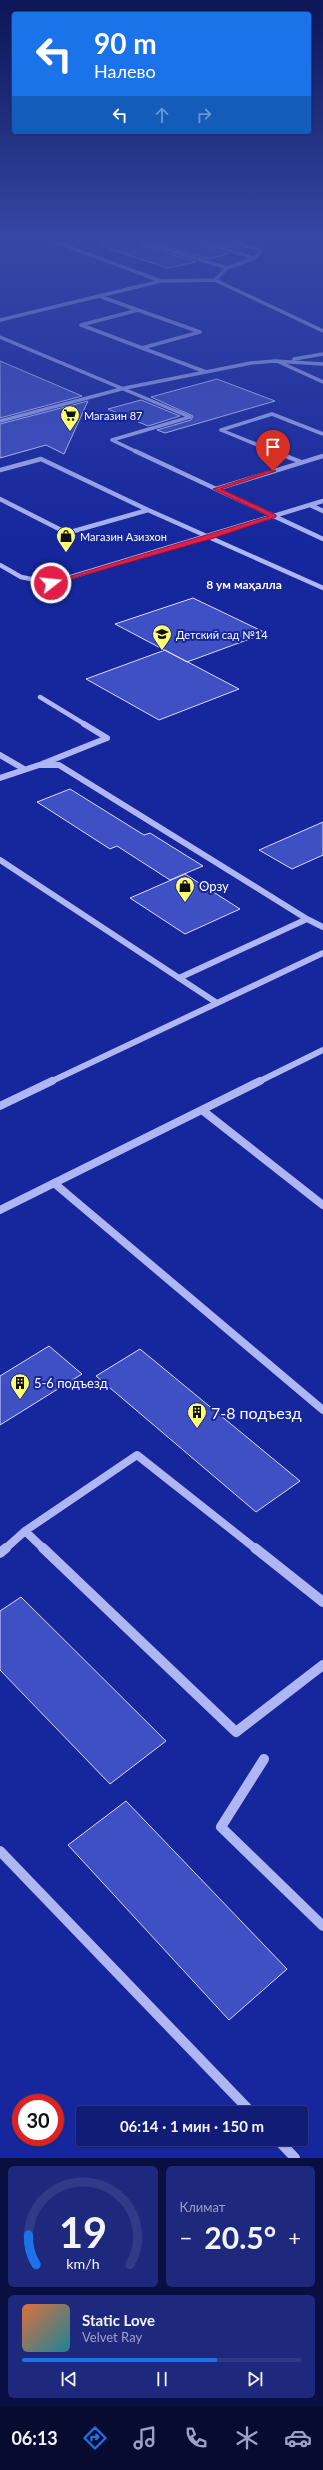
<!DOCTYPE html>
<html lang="ru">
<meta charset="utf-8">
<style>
body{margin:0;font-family:Lato,sans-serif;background:#1e297e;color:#f1f3f6;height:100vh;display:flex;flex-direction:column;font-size:15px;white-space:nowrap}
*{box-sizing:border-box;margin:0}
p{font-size:13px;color:#9ca1c5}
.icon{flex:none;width:22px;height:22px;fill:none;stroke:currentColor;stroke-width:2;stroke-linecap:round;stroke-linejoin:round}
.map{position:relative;height:2158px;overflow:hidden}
.drawer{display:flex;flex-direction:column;gap:8px;padding:8px;background:#090f41;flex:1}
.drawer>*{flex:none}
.hud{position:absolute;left:12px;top:12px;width:299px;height:122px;border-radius:4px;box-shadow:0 1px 3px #0004,0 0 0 1px #303a88;background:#1a73e8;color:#fff;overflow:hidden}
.speed{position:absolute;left:12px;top:2094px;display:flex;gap:8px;font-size:20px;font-weight:700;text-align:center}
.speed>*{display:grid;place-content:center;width:52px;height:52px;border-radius:50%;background:#101c76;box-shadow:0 1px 3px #0004,0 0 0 1px #303a88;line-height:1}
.speed .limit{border:6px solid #d22;background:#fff;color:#111}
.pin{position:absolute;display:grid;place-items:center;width:34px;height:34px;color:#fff;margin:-41px -17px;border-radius:50% 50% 50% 0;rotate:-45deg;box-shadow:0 0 4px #0007}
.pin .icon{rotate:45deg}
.me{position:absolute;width:44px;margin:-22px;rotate:74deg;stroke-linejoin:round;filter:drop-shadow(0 0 3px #0008)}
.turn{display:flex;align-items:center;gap:14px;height:84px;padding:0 16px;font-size:18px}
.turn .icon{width:52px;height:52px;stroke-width:2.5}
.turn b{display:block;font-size:28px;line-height:34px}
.lanes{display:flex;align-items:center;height:38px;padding:0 16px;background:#0003;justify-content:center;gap:20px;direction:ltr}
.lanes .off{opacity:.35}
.big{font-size:30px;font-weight:700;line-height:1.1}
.drawer .card{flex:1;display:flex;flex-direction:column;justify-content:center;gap:6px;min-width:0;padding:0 14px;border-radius:6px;background:#1e297e}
.drawer .dial{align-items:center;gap:0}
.dial svg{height:104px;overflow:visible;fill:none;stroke:#303a88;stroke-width:7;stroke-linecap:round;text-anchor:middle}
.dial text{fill:#f1f3f6;stroke:none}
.song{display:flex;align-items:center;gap:12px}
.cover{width:48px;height:48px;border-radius:6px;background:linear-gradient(135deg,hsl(20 70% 55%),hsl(190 70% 35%))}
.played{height:4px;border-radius:2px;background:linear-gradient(90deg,#1a73e8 70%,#303a88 70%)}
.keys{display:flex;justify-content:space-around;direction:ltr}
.heat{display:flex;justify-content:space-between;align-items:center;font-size:22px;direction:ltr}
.drawer .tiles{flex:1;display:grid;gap:8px;grid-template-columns:1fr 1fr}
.card:last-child{grid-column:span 2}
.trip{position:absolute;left:76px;top:2106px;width:232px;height:40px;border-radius:4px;background:#101c76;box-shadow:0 1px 3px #0004,0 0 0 1px #303a88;font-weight:700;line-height:40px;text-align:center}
.menu{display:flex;height:64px;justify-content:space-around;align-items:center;background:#060b2f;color:#9ca1c5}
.menu .icon{width:28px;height:28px}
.menu .current{color:#1a73e8}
.menu b{font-size:18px;color:#f1f3f6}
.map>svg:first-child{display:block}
</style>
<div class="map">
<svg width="323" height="2158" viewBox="0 0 323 2158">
<rect width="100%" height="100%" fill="#16269d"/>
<!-- building -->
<path fill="#3f50c4" stroke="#d6dbfd" d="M102,242H140L142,245L196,262L167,268L101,246Z
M153,242H198L200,245L229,254L208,259Z
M211,242H230L232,245L239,247V250Z
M0,361L82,396L0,418Z
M217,379L275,401L165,433L157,430L191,420L193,416L151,397Z
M141,400L180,416L148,426L108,409Z
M88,401L64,454L46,445L0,458V424Z
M193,598L266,633L187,662L115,624Z
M165,650L239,689L159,720L86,679Z
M70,789L144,835L150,833L203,866L170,880L117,846L110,849L37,802Z
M323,822V855L292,869L259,850Z
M185,874L240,909L185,934L130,898Z
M49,1346L82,1374L0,1425V1376Z
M140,1349L300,1481L256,1512L96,1376Z
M21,1597L166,1741L110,1784L0,1670V1611Z
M126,1801L287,1969L229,2020L68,1845Z"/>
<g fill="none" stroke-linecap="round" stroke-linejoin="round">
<!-- minor-far4 -->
<path stroke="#aeb7f3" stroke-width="3.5" d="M56,242L161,281L215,280L323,331
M143,242L227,268
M201,242L254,258
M215,280L227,268L254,258L260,253V250L233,242
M99,296L138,310L81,325L206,372
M138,310L200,332L142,348
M0,320L161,281
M0,337L190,417
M294,359L323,354
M279,362L323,382
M0,421L125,388L251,363L275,361L323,364
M221,430L272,414L323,434
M221,430L275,452
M137,452L112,440L190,417"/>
<!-- minor-far3 -->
<path stroke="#aeb7f3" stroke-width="4.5" d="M135,451L323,539
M273,451L301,462
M0,470L41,459L148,510L67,533L0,499
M216,489L323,456
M310,505L323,511
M148,510L323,588
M0,565L21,577L51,583L323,501
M40,697L86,725"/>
<!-- minor-far2 -->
<path stroke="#aeb7f3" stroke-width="6" d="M84,724L107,738
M0,755L24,769
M42,764L107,738
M0,778L39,765H59L307,919L179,978
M0,860L217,1003
M307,919L323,927
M50,1082L323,953
M258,1082L323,1050"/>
<!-- minor-far1 -->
<path stroke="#aeb7f3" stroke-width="8" d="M0,1106L52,1081
M202,1110L323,1205
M54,1183L323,1410
M0,1210L260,1081
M25,1531L44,1549
M5,1549L25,1531L137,1455L256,1549"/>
<!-- minor -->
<path stroke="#aeb7f3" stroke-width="10" d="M43,1548L236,1732L323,1665
M255,1548L323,1602
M0,1553L6,1548
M264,1759L221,1827L323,1926
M0,1851L252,2113
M277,2139L295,2158"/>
</g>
<!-- sky -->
<linearGradient id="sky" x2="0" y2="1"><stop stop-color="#0c1556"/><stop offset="0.44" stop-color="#3647a5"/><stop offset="1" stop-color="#3647a5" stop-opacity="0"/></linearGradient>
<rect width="323" height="544" fill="url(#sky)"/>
<!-- route -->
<path fill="#e11d48" stroke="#92132f" d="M271,470L276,471L221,489L276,515V517L211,539L53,584L48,583L269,516L213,489Z"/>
<!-- icons -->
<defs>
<symbol id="supermarket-pin" viewBox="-11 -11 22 30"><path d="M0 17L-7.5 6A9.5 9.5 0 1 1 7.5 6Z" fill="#fbff70" stroke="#16269d"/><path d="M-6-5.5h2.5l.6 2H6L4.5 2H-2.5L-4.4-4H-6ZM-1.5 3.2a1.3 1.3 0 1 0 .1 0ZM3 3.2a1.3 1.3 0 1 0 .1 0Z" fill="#111"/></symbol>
<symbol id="shop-pin" viewBox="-11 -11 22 30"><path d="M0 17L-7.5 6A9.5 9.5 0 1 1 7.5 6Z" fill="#fbff70" stroke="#16269d"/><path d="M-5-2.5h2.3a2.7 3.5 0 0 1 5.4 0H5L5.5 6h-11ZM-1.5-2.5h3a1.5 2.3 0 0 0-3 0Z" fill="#111"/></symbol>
<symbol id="school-pin" viewBox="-11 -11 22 30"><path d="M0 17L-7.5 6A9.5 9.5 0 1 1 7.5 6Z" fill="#fbff70" stroke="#16269d"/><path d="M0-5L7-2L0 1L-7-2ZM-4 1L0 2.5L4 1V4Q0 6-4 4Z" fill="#111"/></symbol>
<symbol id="building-pin" viewBox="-11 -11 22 30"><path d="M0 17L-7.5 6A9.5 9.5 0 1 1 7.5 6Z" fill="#fbff70" stroke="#16269d"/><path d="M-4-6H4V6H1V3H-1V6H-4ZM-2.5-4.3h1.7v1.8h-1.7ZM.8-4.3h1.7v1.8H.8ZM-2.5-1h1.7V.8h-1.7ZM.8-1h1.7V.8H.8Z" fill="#111"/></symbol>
</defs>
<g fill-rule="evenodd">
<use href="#supermarket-pin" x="59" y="404" width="22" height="30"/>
<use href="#shop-pin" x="55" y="525" width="22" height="30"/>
<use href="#school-pin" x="151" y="623" width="22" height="30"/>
<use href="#shop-pin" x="174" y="875" width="22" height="30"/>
<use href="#building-pin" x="9" y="1372" width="22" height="30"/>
<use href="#building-pin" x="186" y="1401" width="22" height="30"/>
</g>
<g text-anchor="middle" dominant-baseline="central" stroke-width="4" stroke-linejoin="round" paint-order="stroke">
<!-- far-poi labels -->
<g font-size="11" fill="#fff" stroke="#16269d" text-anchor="start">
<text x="84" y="415">Магазин 87</text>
<text x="80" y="536">Магазин Азизхон</text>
<text x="176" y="634">Детский сад №14</text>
</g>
<!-- far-neighbourhood labels -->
<g font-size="12" font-weight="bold" fill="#fff" stroke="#16269d">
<text x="244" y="584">8 ум маҳалла</text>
</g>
<!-- poi labels -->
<g font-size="13" fill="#fff" stroke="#16269d" text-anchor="start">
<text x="199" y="886">Орзу</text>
<text x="34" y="1383">5-6 подъезд</text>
</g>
<!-- near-poi labels -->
<g font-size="16" fill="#fff" stroke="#16269d" text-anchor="start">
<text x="211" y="1412">7-8 подъезд</text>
</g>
</g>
</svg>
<div class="speed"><div class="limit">30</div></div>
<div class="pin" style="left:273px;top:471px;background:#d93025"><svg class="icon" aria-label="arrive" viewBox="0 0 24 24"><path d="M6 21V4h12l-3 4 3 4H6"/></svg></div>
<svg class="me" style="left:51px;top:583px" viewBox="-20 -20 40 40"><circle r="17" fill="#e11d48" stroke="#fff" stroke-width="3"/><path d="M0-11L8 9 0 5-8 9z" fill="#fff"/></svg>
<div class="trip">06:14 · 1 мин · 150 m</div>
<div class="hud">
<div class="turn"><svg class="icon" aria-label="left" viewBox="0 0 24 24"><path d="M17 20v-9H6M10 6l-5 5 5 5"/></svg><div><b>90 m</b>Налево</div></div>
<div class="lanes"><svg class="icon" aria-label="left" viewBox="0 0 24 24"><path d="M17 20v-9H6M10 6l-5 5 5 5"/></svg><svg class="icon off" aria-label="ahead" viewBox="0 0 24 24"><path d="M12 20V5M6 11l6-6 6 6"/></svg><svg class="icon off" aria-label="right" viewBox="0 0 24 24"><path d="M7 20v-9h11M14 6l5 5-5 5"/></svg></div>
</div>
</div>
<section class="drawer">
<div class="tiles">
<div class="card dial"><svg viewBox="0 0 100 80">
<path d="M14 69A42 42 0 1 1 86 69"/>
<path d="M14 69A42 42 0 0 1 8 46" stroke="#1a73e8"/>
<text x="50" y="56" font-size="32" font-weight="700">19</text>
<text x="50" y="72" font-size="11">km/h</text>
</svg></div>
<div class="card"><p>Климат</p>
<div class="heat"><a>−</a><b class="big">20.5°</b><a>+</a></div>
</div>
<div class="card">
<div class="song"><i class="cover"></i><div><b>Static Love</b><p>Velvet Ray</p></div></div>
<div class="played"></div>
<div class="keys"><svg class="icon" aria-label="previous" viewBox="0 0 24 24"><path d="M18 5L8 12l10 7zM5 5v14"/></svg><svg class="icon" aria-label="pause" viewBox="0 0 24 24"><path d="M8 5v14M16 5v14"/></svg><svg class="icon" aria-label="next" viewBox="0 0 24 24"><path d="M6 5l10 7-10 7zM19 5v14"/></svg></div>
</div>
</div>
</section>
<nav class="menu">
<b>06:13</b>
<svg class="icon current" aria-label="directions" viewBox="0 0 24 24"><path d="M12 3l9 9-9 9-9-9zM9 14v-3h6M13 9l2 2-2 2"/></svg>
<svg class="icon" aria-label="music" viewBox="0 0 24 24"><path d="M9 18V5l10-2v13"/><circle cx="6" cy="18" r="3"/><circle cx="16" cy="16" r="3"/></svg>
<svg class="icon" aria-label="phone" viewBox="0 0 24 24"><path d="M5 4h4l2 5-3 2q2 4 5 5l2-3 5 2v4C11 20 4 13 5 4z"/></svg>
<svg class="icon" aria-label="climate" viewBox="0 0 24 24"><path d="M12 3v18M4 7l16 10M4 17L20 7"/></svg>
<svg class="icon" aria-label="car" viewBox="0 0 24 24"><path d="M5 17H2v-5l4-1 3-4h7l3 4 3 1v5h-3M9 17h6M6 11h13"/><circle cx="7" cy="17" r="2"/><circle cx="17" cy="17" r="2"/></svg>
</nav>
